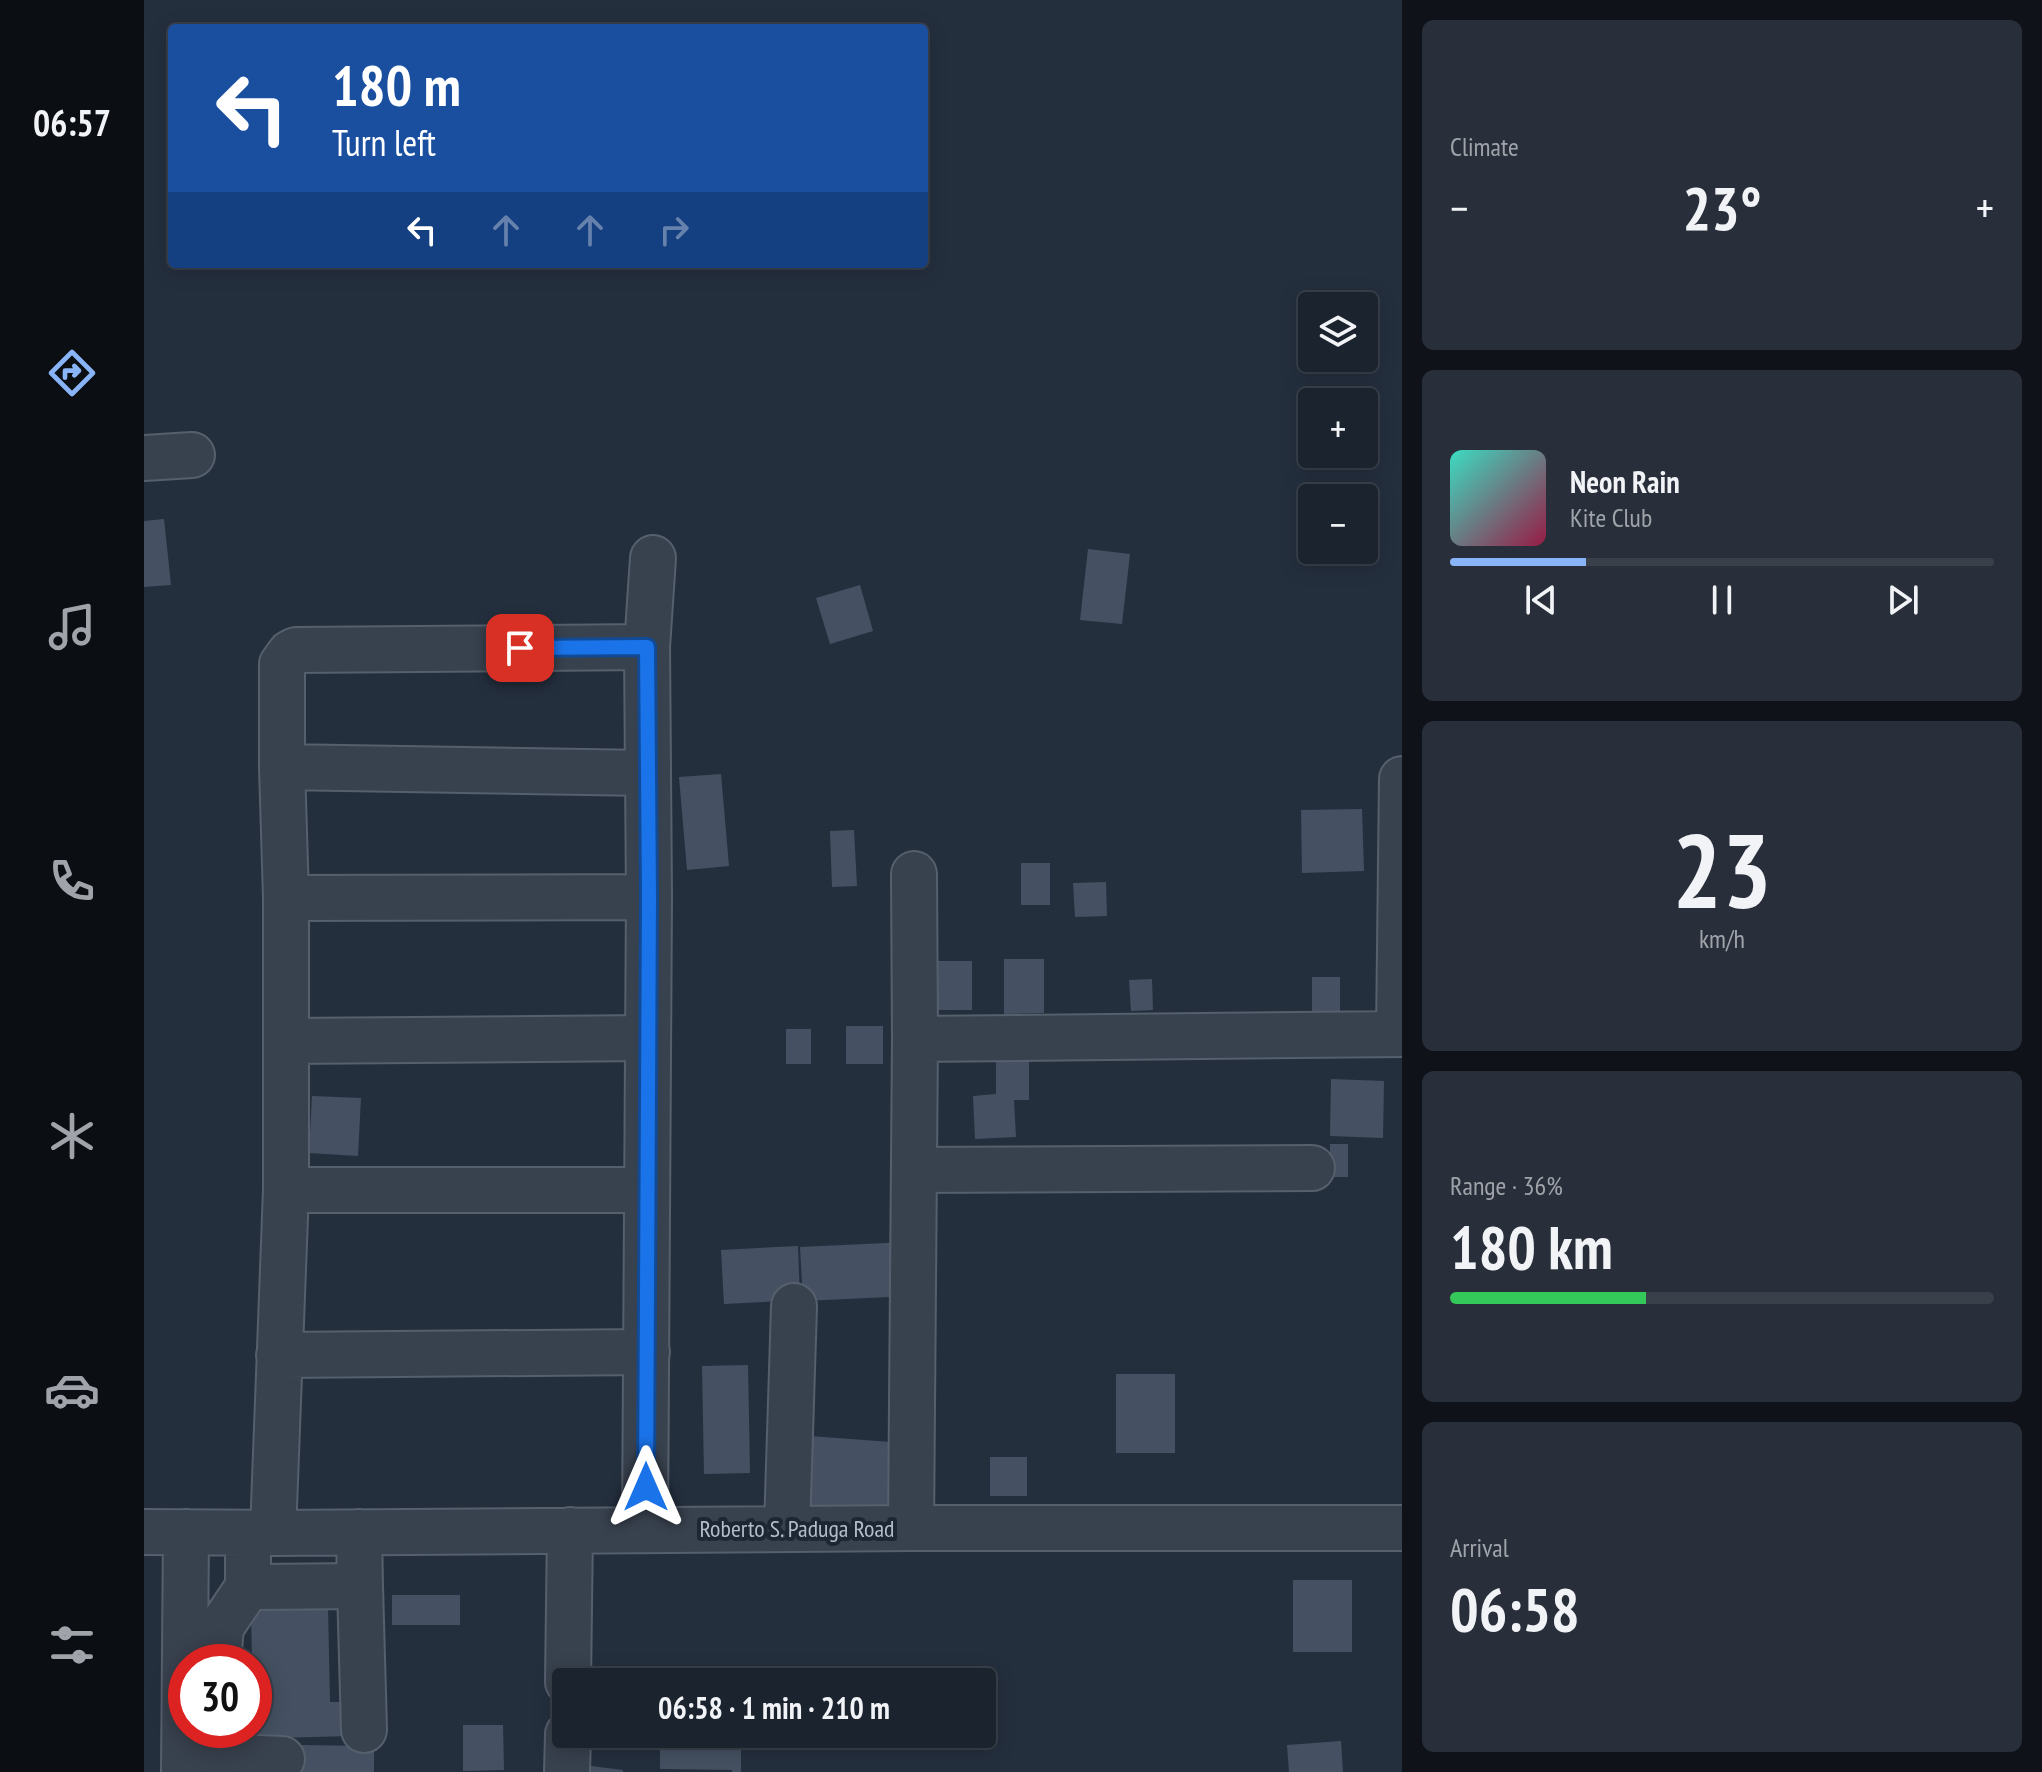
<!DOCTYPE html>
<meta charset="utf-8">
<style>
body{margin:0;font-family:"PT Sans Narrow",sans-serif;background:#282f3a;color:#f1f3f6;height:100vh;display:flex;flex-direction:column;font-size:30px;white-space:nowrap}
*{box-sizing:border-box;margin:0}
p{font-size:26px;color:#a0a4aa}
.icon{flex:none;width:44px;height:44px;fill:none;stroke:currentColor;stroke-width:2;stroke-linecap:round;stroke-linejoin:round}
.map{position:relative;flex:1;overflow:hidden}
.panel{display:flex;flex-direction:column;gap:20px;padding:20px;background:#0f1319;width:640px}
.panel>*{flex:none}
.guide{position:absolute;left:24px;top:24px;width:760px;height:244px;border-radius:8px;box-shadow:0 4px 20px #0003,0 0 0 2px #39404a;background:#1a4fa0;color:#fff;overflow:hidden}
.fabs{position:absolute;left:1154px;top:292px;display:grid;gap:16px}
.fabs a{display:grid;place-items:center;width:80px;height:80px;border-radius:8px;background:#1b232e;box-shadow:0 4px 20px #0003,0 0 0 2px #39404a;font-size:40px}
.speed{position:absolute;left:24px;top:1644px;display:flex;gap:16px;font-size:40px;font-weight:700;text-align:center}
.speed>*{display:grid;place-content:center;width:104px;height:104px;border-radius:50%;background:#1b232e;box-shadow:0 4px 20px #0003,0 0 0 2px #39404a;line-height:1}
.speed .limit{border:12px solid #d22;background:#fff;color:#111}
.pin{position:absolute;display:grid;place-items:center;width:68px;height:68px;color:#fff;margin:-34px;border-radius:16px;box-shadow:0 4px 12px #0006}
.me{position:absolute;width:88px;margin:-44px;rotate:0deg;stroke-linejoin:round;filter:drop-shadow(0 0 6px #0008)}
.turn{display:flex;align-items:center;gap:28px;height:168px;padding:0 32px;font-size:36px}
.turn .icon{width:104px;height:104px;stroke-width:2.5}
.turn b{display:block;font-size:56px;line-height:68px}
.lanes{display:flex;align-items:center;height:76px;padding:0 32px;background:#0003;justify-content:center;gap:40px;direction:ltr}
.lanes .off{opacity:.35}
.big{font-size:60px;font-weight:700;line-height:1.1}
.panel .card{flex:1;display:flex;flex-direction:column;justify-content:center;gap:12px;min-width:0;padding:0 28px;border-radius:12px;background:#282f3a}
.panel .dial{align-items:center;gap:0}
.dial b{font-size:104px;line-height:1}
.song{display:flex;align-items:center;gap:24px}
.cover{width:96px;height:96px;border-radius:12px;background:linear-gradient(135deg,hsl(170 70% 55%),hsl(340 70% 35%))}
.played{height:8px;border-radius:4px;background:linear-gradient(90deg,#8ab4f8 25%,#39404a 25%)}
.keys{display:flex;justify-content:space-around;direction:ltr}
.heat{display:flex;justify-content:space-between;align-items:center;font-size:44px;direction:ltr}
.charge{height:12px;border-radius:6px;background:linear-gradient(90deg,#34c759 36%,#39404a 0)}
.trip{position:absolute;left:408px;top:1668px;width:444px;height:80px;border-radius:8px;background:#1b232e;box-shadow:0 4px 20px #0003,0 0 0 2px #39404a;font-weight:700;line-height:80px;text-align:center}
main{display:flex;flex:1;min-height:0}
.menu{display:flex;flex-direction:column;width:144px;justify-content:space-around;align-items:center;background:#0b0e12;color:#a0a4aa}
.menu .icon{width:56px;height:56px}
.menu .selected{color:#8ab4f8}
.menu b{font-size:36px;color:#f1f3f6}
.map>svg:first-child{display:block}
</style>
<main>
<nav class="menu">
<b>06:57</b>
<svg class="icon selected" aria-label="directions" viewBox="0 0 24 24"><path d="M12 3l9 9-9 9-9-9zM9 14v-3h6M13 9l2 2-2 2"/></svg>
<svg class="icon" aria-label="music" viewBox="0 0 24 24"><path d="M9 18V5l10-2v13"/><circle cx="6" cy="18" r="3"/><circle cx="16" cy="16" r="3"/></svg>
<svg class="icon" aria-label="phone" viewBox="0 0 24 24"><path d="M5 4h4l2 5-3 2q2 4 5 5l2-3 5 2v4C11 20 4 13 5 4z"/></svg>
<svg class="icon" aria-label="climate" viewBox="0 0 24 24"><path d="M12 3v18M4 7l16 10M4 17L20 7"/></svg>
<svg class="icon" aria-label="car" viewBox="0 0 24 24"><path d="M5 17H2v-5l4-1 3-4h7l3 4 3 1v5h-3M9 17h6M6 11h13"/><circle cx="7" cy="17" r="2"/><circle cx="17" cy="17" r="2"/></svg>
<svg class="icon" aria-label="filters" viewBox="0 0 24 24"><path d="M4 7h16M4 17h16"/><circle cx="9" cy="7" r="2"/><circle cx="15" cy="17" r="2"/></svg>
</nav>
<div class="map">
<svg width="1258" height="1772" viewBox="0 0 1258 1772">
<rect width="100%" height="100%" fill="#242f3e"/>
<!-- building -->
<path fill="#455162" d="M20,519L27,585L0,587V521Z
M944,549L986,554L978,624L936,620Z
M716,585L729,631L686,644L672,598Z
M577,774L585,866L543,870L535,777Z
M1218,809L1220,871L1158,873L1157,810Z
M710,830L713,886L688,887L686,831Z
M877,863H906V905H877Z
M962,882L963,916L931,917L929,883Z
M860,959H900V1013L860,1014Z
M788,961H828V1010H788Z
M1168,977H1196V1024H1168Z
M1008,979L1009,1010L987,1011L985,980Z
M702,1026H739V1064H702Z
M642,1029H667V1064H642Z
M852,1051H885V1100H870L872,1137L831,1139L829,1096L852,1094Z
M1187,1079L1240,1081L1239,1138L1186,1136Z
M168,1096L217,1098L214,1156L165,1153Z
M1186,1144H1204V1177H1186Z
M764,1242L767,1296L659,1301L656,1247Z
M654,1246L656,1300L580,1304L577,1250Z
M604,1365L606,1473L560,1474L558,1366Z
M972,1374H1031V1453H972Z
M666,1436L760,1443L754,1513L661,1506Z
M846,1457H883V1496H846Z
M1149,1580H1208V1652H1149Z
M248,1595H316V1625H248Z
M184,1606L186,1702H207L208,1736L85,1739V1730H110V1662H108L107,1607Z
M319,1725H359L360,1770L319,1771Z
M516,1734H597V1772H588V1770L516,1769Z
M1197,1741L1199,1772H1145L1143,1745Z
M155,1745L230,1746V1772H155Z
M439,1765L479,1770V1772H438Z"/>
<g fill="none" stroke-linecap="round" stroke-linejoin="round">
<defs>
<path id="minor" d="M0,458L48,455
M138,767L503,773
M770,874L771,1039
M142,898L505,897
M1255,1034L1258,779
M142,1041L504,1038
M771,1170L1168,1168
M142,1190H503
M135,1355L503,1352
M767,1528L771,1039L1258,1034
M501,1529L505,897L503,647L509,558
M643,1529L650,1306
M0,1532L129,1533L767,1528H1258
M104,1533V1587L216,1586L215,1532
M129,1533L142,1190V898L138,767V664L146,653L152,650L503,647
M216,1586L220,1730
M74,1662L77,1627L104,1587
M424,1682L426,1530
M72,1730V1753L74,1756L138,1759
M40,1772L42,1532
M423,1772L424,1734"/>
</defs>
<!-- minor casing -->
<use href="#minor" stroke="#565f6c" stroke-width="48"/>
<!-- minor -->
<use href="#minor" stroke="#38414e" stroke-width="44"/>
</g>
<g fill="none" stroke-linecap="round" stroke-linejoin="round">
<defs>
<path id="route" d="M376,648L503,647L505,897L502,1487"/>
</defs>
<!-- route casing -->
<use href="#route" stroke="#114b97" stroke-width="20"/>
<!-- route -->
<use href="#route" stroke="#1a73e8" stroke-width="14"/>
</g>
<g text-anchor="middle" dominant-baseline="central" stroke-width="8" stroke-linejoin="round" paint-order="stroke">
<!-- street labels -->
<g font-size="24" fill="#b4bcc9" stroke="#1d2633">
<text x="653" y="1528">Roberto S. Paduga Road</text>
</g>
</g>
</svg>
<div class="fabs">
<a><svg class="icon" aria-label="layers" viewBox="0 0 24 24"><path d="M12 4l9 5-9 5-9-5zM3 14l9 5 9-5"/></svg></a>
<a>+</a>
<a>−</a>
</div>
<div class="speed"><div class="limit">30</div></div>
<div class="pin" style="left:376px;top:648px;background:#d93025"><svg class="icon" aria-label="arrive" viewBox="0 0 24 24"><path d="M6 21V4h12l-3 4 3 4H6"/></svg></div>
<svg class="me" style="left:502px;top:1487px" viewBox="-20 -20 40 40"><path d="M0-17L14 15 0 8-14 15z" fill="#1a73e8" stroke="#fff" stroke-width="4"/></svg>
<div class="trip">06:58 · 1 min · 210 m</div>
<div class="guide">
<div class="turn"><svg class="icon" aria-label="left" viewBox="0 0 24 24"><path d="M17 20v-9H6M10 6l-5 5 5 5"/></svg><div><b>180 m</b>Turn left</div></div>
<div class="lanes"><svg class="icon" aria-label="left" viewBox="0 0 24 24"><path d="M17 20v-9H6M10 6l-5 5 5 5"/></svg><svg class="icon off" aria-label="ahead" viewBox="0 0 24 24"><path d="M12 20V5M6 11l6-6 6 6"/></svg><svg class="icon off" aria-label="ahead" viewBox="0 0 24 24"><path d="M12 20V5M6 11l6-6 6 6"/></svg><svg class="icon off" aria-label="right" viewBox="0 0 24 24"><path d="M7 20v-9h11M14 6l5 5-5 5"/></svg></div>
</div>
</div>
<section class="panel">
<div class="card"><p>Climate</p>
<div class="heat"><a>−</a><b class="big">23°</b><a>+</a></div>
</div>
<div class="card">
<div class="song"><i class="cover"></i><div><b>Neon Rain</b><p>Kite Club</p></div></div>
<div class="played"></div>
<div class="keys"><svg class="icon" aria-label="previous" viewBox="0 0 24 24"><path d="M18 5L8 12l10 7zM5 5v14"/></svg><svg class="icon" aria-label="pause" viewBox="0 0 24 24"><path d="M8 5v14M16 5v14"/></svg><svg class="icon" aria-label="next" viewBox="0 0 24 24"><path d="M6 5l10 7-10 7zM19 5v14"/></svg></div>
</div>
<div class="card dial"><b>23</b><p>km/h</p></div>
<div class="card"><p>Range · 36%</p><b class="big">180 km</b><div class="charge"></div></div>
<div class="card"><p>Arrival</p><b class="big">06:58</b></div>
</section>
</main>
